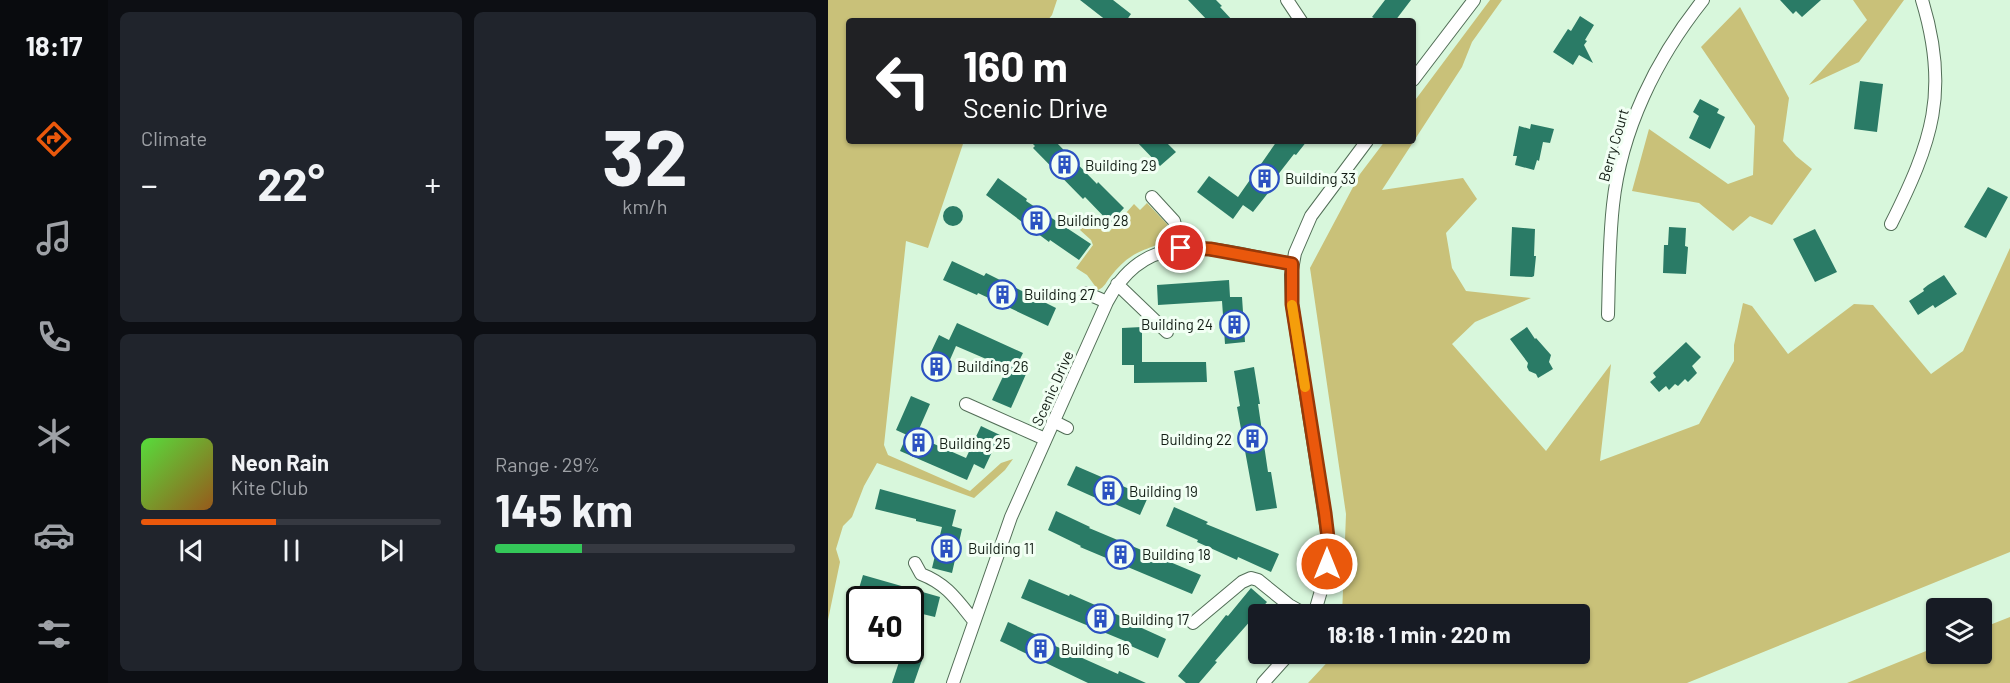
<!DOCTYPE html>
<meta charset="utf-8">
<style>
body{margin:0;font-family:Barlow,sans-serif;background:#20242c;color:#f1f3f6;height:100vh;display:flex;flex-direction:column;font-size:22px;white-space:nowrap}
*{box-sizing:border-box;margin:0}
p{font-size:20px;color:#9ea1a6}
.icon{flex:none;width:33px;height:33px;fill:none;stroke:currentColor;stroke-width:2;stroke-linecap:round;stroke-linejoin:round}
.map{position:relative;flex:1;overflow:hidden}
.details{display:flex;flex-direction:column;gap:12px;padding:12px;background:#0d0f14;width:720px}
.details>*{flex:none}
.guide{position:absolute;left:18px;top:18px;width:570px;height:126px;border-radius:6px;box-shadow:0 2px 4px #0004;background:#202124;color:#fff;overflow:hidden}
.fabs{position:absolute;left:1098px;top:598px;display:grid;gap:12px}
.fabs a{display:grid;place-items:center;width:66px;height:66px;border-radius:6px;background:#171b24;box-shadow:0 2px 4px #0004;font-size:30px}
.speed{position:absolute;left:18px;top:586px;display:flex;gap:12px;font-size:30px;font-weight:700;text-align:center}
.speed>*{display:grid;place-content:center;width:78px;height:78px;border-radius:50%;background:#171b24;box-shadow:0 2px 4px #0004;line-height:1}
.speed .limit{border:3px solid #111;border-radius:9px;background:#fff;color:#111}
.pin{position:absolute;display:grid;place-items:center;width:51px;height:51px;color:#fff;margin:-26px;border:3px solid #fff;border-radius:50%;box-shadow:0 2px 6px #0007}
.me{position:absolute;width:66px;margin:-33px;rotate:0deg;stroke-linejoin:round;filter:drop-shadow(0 0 4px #0008)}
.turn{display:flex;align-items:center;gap:21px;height:126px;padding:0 18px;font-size:27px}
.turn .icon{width:78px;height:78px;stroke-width:2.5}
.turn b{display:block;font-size:42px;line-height:51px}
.big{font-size:45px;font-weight:700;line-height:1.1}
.details .card{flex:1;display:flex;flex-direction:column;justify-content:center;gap:9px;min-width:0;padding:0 21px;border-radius:9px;background:#20242c}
.details .dial{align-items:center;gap:0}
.dial b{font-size:78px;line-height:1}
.song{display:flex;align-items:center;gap:18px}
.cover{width:72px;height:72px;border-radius:9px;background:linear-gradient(135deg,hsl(110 70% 55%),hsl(30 70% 35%))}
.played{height:6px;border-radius:3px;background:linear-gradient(90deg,#ea580c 45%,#363941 45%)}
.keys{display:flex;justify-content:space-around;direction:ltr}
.heat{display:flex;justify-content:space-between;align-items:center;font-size:33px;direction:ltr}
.charge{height:9px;border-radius:4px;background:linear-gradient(90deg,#34c759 29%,#363941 0)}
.details .tiles{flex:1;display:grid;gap:12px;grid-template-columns:repeat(2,1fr)}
.trip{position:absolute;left:420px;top:604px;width:342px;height:60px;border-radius:6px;background:#171b24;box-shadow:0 2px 4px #0004;font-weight:700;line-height:60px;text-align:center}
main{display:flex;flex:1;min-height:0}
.menu{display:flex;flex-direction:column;width:108px;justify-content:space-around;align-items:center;background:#090b0e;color:#9ea1a6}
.menu .icon{width:42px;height:42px}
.menu .active{color:#ea580c}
.menu b{font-size:27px;color:#f1f3f6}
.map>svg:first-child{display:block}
</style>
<main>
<nav class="menu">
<b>18:17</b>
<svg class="icon active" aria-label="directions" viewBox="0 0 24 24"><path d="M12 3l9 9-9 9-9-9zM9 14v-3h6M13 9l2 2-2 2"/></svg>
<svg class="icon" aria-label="music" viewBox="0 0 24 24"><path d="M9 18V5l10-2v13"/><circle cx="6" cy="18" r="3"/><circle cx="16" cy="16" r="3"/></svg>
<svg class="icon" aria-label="phone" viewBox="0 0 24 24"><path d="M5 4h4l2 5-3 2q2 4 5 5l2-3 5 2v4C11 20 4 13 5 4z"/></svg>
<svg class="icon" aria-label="climate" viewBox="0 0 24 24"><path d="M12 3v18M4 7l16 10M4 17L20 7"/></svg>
<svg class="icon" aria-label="car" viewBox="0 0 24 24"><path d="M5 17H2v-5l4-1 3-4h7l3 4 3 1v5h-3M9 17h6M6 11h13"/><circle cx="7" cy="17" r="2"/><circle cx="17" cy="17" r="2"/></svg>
<svg class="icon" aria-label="filters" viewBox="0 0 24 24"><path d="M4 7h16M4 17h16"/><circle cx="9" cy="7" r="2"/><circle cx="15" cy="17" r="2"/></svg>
</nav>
<section class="details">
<div class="tiles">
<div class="card"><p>Climate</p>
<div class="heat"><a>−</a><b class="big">22°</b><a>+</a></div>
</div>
<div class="card dial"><b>32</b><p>km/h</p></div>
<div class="card">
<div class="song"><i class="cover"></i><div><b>Neon Rain</b><p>Kite Club</p></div></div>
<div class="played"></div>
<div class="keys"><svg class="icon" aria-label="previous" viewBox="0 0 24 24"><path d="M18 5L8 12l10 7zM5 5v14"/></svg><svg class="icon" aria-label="pause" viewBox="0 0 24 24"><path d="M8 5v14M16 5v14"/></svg><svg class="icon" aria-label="next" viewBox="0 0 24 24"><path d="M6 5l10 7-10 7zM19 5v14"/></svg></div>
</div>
<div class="card"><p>Range · 29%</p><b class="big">145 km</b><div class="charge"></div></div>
</div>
</section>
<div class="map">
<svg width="1182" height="683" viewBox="0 0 1182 683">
<rect width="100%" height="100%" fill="#d8f7dc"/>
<!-- green -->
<path fill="#c9c179" d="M0,0H229L224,15L219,21H21V141H136L100,248L78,241L56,445L60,455L142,491L173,463L185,459L177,470L146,498L49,463L36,486L24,517L15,526L8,549L12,562L0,620Z
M662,0H674L644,42L634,67L554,190L635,178L649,199L618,233L624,268L638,291L703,298L647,322L624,344L718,451L783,364L772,461L871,424L906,361V345L915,303L924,306L960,354L1026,304L1045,305L1103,374L1135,351L1182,248V552L859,683H480L507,654H752V615H514L518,514L482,268L532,174L557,141H585V103Z
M1025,0H1076L1031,62L981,85L1039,20Z
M912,7L961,98L955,141L968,156L984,169L944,225L922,216L905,231L871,203L804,191L821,129L900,184L925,175L927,126L873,47Z
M319,203L339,224L342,236C337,244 314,249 304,256C296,261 289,268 283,276C278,282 277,287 270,290L259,275L248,268L265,245L263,240L252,230L260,220L281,232L306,204L312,210Z
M1182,617V683H1019L1108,647V654H1154V628Z"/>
<!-- building -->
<path fill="#2a7b66" d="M252,0H285L303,14L298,21H279Z
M360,0H388L394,6L392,7L405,21H380Z
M557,0H583L567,21H551L544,17Z
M952,0H993L974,17L968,11L965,14Z
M752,16L766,25L757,40L759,41L756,45L765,63L751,55L745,65L725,52L740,29L743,31Z
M1032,81L1055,84L1049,132L1026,129Z
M872,99L891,109L889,113L897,117L882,149L861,138L871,116L865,112Z
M703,124L726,129L722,143L715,142L711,161L709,160L706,170L687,165L689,156H685L691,126L702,129Z
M202,141H227L269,184L270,182L296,208L282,223L257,197L255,199L205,148L207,146Z
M308,141H337L348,152L332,166Z
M449,141H479L468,155L466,154L445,181L448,183L425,212L415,205L405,219L369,192L381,176L410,197Z
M170,178L199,199L198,201L263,244L251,260L222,240L221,242L158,195Z
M1160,187L1180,197L1158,238L1136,227Z
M115 216a10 10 0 1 1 20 0a10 10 0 1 1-20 0Z
M684,227L707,229L706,256H708L706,276L704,277L682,276Z
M841,227L858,228L857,246L860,247L858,274L835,273L836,245H840Z
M987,229L1009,272L987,282L965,239Z
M124,261L156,276L158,273L228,308L220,326L150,293L149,295L115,280Z
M1116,275L1129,294L1107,308L1105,305L1090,315L1081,301L1096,291L1095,289L1100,285Z
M401,280L402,297H414L417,342L397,344L394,301L330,305L329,285Z
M129,323L195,353L187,369L198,374L183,408L164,400L179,368L128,346L114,378L95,369L111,335L121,340Z
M314,327V362H378L379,382L306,383V365H294V328Z
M699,327L707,339L708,338L723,355L721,362L725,369L710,378L708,374L701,371L699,367L700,363L682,339Z
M858,342L873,357L864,366L869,373L860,382L857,379L850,386L847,384L841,390L838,386L831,392L822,382L828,377L825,373Z
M426,367L432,404H430L440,472H443L449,508L428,511L409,407L412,406L406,371Z
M83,396L102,404L88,436L138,458L153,426L172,435L156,469L146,464L139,480L72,451L79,435L68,430Z
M248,466L320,497L312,515L280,501L279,503L239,485Z
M52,489L128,510L124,526L134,529L124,573L104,568L114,527L88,521V519L47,509Z
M346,507L380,522L378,524L451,554L443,572L410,557L409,560L369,542L370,540L338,526Z
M228,511L262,527L261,528L373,575L364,594L252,547L253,546L220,530Z
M35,575L112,597L107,617L82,611V600H48L29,595Z
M201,579L241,596L242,594L306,622L305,624L338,639L330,658L296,643L297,641L193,598Z
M423,588L439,602L387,661L389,662L371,683H358L350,676L398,615L400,616Z
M180,622L215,638L214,640L290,674L291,671L318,683H260L172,641Z
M45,651H78L77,654L94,660L86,683H64L71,662L45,653Z"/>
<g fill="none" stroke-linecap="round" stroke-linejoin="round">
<defs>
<path id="minor" d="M459,0L473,21
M585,80L646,0
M324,197L346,221L353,248
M1063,224C1104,142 1122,91 1094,0
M289,284L339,332
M258,293L279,302
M780,315C781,279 781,241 785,205C793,130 828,59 875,0
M138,404L217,439
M225,421L239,428
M87,563L93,574C119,584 129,600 146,621
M486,615L497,577L500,538L464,304L463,275L467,253L483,216L539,141
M365,623L414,582L423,578L430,580L461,605L479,615
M125,683L183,517L279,302C321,221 393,252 464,264
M435,683L461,654"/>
</defs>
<!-- minor casing -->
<use href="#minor" stroke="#526e57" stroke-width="14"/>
<!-- minor -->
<use href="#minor" stroke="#fff" stroke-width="12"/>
</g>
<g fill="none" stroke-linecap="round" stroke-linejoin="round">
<defs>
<path id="route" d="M353,248L382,249L464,264V304L497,513L500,538L499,564"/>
</defs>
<!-- route casing -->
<use href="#route" stroke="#983908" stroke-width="15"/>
<!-- route -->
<use href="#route" stroke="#ea580c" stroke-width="10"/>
<!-- slow -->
<path stroke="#f59e0b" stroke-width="10" d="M464,305L477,387"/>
</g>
<!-- icons -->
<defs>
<symbol id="building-ring" viewBox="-11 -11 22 22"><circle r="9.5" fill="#f2fff4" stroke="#2b52c1" stroke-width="1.5"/><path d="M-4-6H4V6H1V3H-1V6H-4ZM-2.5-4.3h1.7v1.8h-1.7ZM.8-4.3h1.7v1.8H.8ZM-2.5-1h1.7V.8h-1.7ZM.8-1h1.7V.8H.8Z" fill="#2b52c1"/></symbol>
</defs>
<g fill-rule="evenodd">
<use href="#building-ring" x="220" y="148" width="33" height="33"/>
<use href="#building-ring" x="420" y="162" width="33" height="33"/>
<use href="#building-ring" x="192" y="204" width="33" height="33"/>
<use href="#building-ring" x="158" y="278" width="33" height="33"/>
<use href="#building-ring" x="390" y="308" width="33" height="33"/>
<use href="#building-ring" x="92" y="350" width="33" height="33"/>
<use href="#building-ring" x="408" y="422" width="33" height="33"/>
<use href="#building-ring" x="74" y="426" width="33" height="33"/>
<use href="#building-ring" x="264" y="474" width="33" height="33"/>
<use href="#building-ring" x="102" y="532" width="33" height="33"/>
<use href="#building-ring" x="276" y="538" width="33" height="33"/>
<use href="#building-ring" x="256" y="602" width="33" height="33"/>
<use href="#building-ring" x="196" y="632" width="33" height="33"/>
</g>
<g text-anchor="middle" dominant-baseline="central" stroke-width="6" stroke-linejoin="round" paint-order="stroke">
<!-- street labels -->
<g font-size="15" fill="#121d14" stroke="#f2fff4">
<text transform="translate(785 145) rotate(-74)">Berry Court</text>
<text transform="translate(224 388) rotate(-66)">Scenic Drive</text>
</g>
<!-- poi labels -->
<g font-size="15" fill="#121d14" stroke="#f2fff4" text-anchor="start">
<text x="257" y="165">Building 29</text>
<text x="457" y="178">Building 33</text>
<text x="229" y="220">Building 28</text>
<text x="196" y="294">Building 27</text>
<text x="385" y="324" text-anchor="end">Building 24</text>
<text x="129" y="366">Building 26</text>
<text x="404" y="439" text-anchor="end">Building 22</text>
<text x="111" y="443">Building 25</text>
<text x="301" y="491">Building 19</text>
<text x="140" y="548">Building 11</text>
<text x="314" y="554">Building 18</text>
<text x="293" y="619">Building 17</text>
<text x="233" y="649">Building 16</text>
</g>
</g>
</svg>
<div class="fabs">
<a><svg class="icon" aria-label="layers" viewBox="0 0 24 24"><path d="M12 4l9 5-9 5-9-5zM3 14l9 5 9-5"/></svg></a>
</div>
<div class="speed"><div class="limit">40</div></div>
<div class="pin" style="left:353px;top:248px;background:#d93025"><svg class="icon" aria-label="arrive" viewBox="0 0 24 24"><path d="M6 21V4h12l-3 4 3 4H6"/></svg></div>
<svg class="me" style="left:499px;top:564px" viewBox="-20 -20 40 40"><circle r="17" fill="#ea580c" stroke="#fff" stroke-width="3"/><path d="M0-11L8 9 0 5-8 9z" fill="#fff"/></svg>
<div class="trip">18:18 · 1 min · 220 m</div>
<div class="guide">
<div class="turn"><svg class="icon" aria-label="left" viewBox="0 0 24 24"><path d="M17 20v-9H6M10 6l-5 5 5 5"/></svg><div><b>160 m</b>Scenic Drive</div></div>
</div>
</div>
</main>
